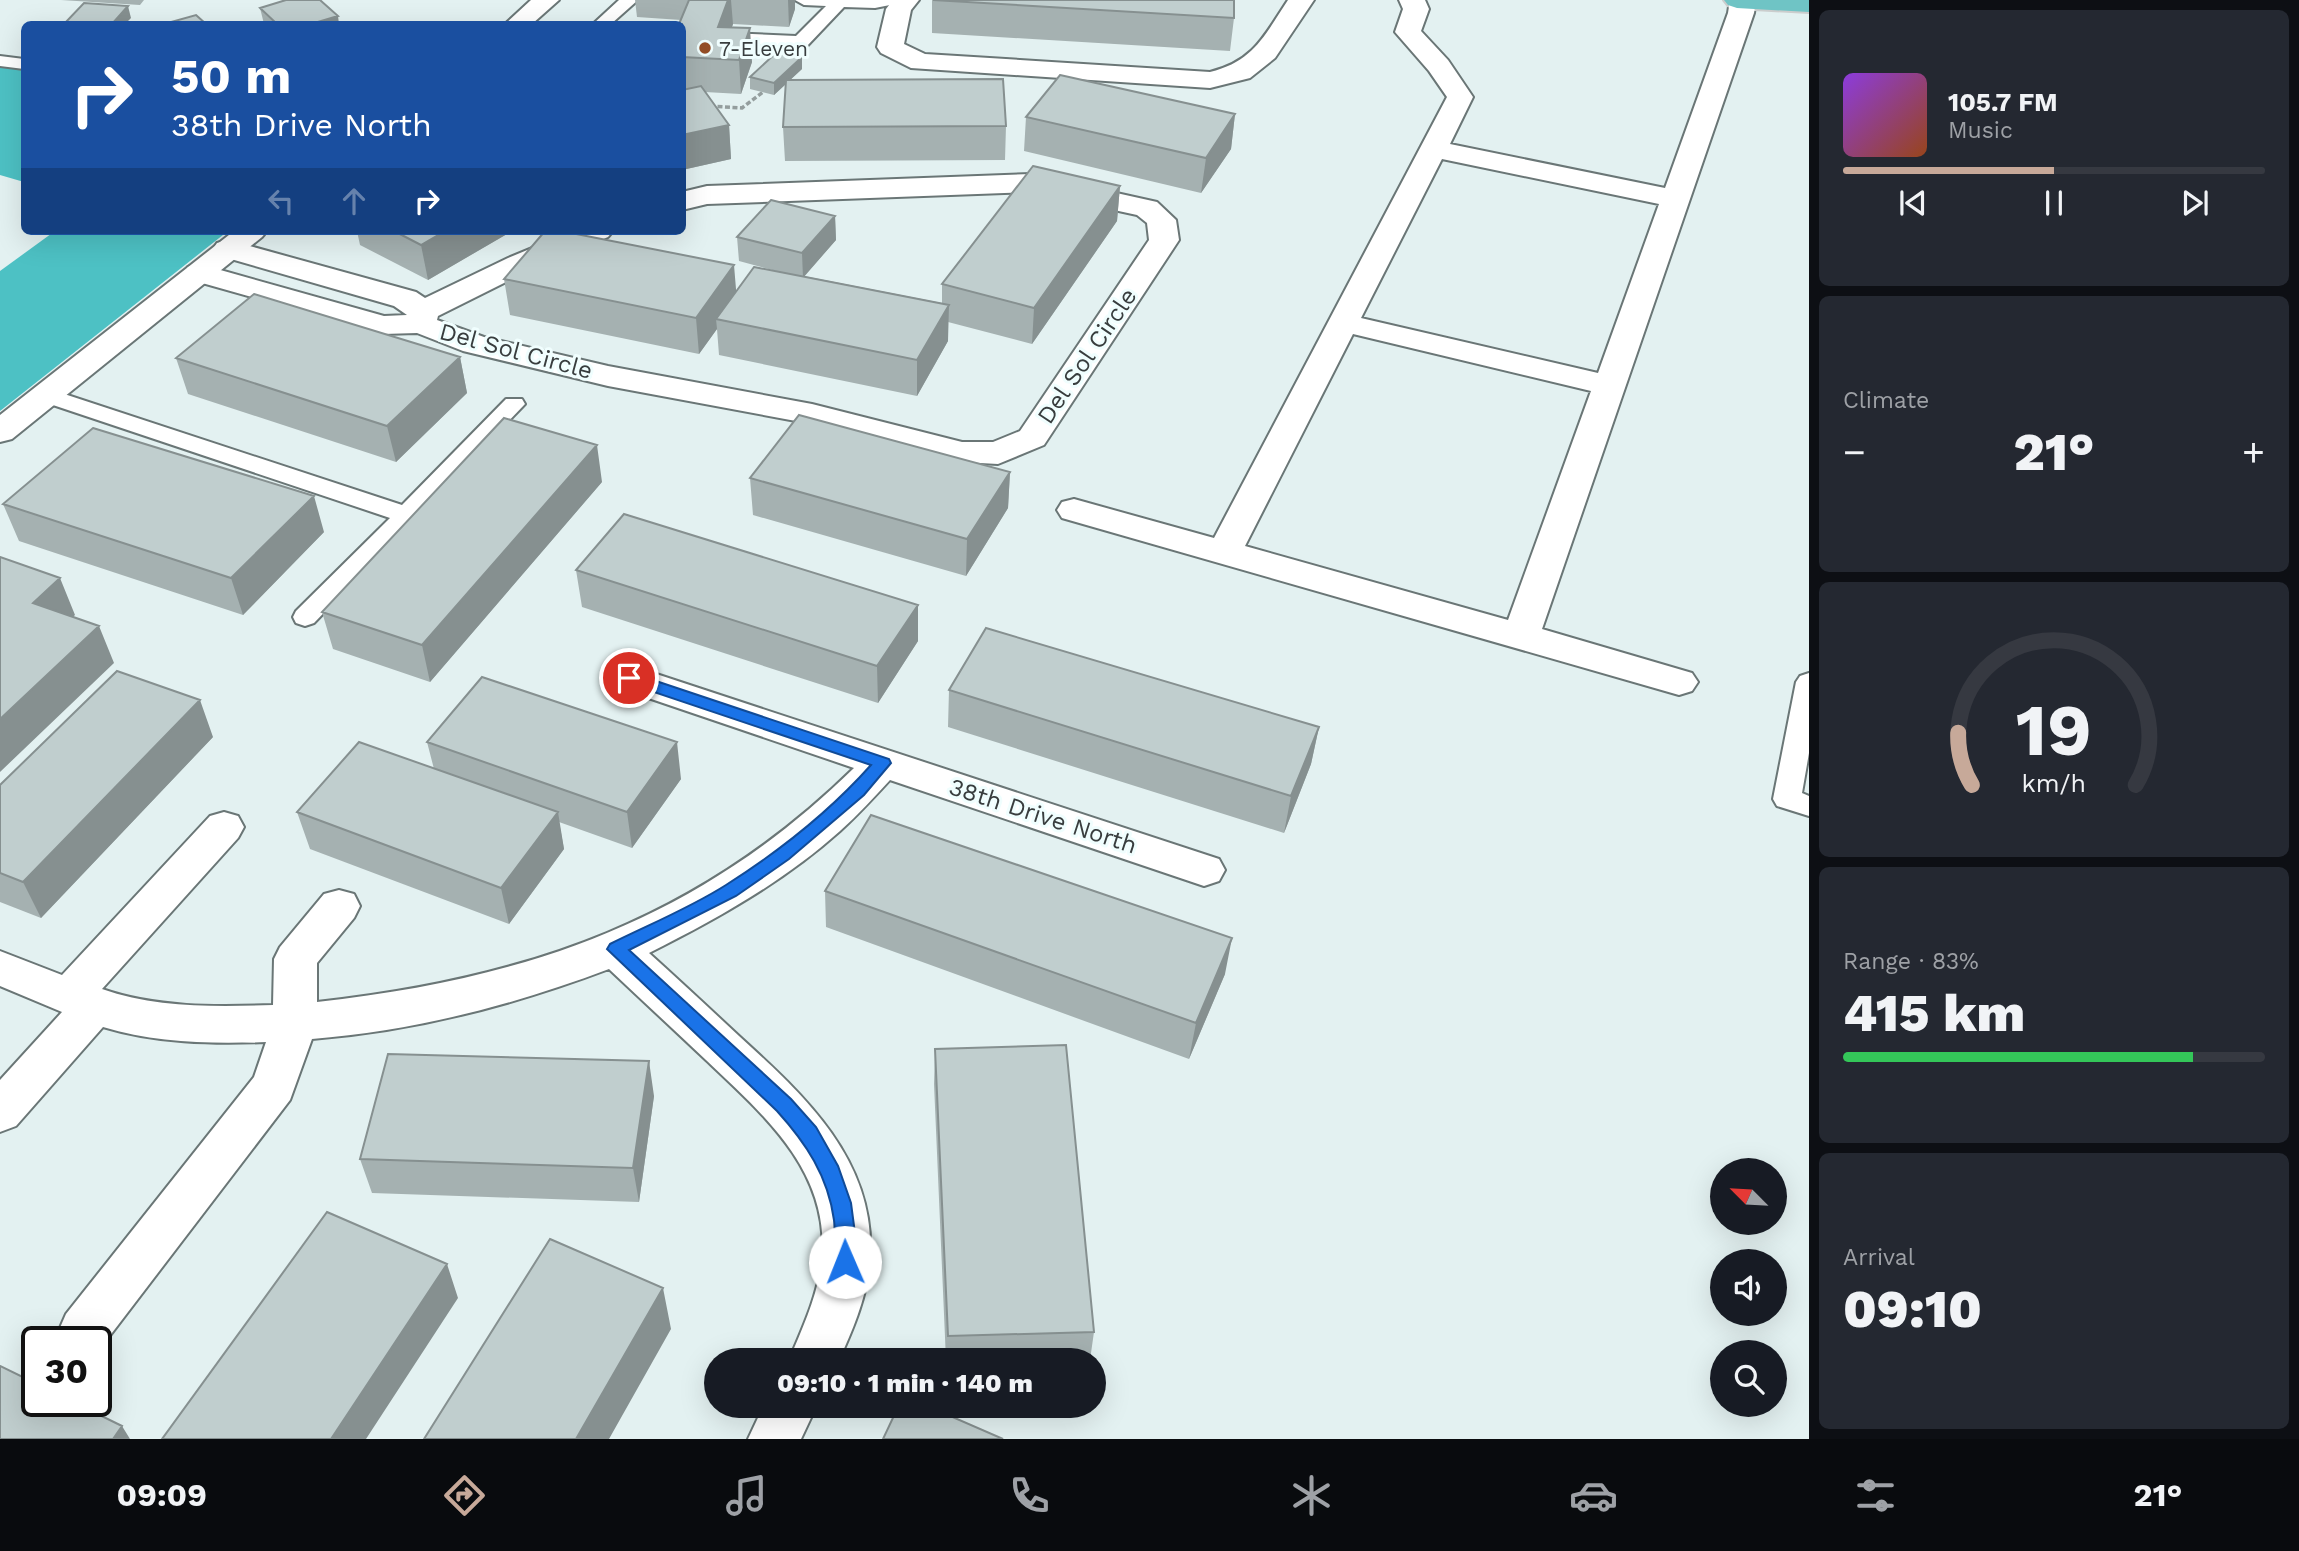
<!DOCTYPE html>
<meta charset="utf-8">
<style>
body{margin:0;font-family:"Work Sans",sans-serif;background:#242831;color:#f1f3f6;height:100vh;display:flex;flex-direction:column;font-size:26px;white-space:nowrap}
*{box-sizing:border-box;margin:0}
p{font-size:23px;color:#9ea1a6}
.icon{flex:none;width:38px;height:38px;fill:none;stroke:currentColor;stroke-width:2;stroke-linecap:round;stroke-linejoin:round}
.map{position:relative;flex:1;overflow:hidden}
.drawer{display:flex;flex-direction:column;gap:10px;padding:10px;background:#0d0f14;width:490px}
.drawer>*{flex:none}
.hud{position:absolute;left:21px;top:21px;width:665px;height:214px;border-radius:10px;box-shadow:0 7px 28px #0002;background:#1a4fa0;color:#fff;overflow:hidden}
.needle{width:46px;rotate:294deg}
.tools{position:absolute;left:1710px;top:1158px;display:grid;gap:14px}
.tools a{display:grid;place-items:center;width:77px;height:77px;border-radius:50%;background:#171b24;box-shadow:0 7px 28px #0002;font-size:35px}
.speed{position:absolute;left:21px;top:1326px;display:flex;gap:14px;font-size:35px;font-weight:700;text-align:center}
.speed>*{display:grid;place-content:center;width:91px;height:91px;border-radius:50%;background:#171b24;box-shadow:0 7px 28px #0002;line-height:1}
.speed .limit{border:4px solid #111;border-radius:10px;background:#fff;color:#111}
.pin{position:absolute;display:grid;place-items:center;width:60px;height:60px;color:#fff;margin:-30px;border:4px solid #fff;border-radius:50%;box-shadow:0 2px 7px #0007}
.me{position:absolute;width:77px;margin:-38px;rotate:359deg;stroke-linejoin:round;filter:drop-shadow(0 0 5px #0008)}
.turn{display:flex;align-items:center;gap:24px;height:147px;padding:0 35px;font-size:32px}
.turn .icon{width:91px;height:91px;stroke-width:2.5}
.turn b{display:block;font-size:49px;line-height:60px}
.lanes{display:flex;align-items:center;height:66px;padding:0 35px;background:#0003;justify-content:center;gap:35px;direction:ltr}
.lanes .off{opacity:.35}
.big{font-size:52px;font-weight:800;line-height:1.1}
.drawer .tile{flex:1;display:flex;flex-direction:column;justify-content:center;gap:10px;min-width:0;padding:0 24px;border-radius:10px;background:#242831}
.drawer .dial{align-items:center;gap:0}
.dial svg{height:182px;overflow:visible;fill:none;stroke:#363941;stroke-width:7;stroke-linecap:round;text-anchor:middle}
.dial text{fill:#f1f3f6;stroke:none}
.song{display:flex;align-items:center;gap:21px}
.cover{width:84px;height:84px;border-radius:10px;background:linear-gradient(135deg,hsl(270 70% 55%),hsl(20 70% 35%))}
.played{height:7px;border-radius:4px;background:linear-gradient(90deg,#c7a999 50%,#363941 50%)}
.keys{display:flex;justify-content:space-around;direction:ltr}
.heat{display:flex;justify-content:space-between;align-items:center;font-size:38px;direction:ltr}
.charge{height:10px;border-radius:5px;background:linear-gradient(90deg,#34c759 83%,#363941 0)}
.trip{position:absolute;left:704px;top:1348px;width:402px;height:70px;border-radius:35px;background:#171b24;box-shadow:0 7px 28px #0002;font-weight:800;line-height:70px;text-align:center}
.tab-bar{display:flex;height:112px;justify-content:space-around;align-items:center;background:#090b0e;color:#9ea1a6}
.tab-bar .icon{width:49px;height:49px}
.tab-bar .selected{color:#c7a999}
.tab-bar b{font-size:32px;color:#f1f3f6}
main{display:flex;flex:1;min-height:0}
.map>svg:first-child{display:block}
</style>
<main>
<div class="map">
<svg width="1809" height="1439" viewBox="0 0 1809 1439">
<rect width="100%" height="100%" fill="#e3f1f1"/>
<!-- forest -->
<path fill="#4dc1c4" d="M0,65L24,67V182L0,175Z
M55,231H228L0,411V271Z"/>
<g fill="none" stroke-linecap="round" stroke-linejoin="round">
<defs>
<path id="service" d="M619,0H638L611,24H593Z
M795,0H898L895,4L875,8L844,7L807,46L801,47L728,43L719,38L728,33L796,36L826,6L804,5Z
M0,56L24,59V69L0,66Z
M46,388L402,505L506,399H522L525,404L314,623L305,626L296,623L293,617L296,611L390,518L38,400L35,395L38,390Z
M1809,673V753L1802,793L1809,796V816L1777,806L1773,799L1796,682L1800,676Z"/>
<path id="minor" d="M893,0H919L911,10L904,44L925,54L1210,72C1254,61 1264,36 1288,0H1314L1275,58L1250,78L1210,88L911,68L881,53L877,47L886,9Z
M1399,0H1425L1429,9L1421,31L1448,60L1473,97L1450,144L1665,188L1728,13L1730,0H1756L1754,13L1542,629L1692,673L1698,682L1692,691L1679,695L1062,518L1057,510L1062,502L1074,499L1214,538L1447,97L1429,71L1395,32L1403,9ZM1442,159L1659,204L1598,373L1361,318ZM1353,334L1591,391L1508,620L1245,546Z
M1031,174L1157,202L1176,220L1179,240L1044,445L998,464L962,462L812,424L608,386L463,351L417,333L383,334L188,279L184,273L188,267L199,264L384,316L407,315L394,306L217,255L213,249L217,243L228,240L416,292L425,298L508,258L573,231H613L608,237L530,270L438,316L437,320L484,337L608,366L812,404L962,442H993L1020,431L1149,240L1147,223L1137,215L1031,192L707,204L682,210V192L707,186Z
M629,665L1219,859L1225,870L1219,881L1204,886L890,780C874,797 858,815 840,831C783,882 717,919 649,953C679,980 709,1008 739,1036C805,1096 876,1161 870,1258C868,1294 854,1327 839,1360H789C803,1327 818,1295 822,1259C830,1171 764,1115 706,1060C674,1030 641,999 609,969C514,1005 414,1031 312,1039L290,1100L102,1346L96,1349V1342H64L59,1330L66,1314L254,1077L266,1042C211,1044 156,1043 103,1027L16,1126L0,1132V1080L62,1012L0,986V951L62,975L210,816L224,812L238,816L244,827L238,838L102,989C156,1008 216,1007 273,1005L274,959L280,947L324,894L339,890L354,894L360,906L354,918L317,963V1002C528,979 700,919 854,768L616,687L610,678L616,669Z
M764,1405H817L801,1439H748Z"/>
<path id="tertiary" d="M531,0H559L532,24H505Z
M234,231H267L262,237L12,439L0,442V415Z"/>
<path id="primary" d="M1724,0H1809V12L1737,8L1728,5Z"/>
</defs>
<!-- service casing -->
<use href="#service" stroke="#6a7676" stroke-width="4"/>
<!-- minor casing -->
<use href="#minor" stroke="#6a7676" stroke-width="4"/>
<!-- tertiary casing -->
<use href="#tertiary" stroke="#6a7676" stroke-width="4"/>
<!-- primary casing -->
<use href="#primary" stroke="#cbcdcd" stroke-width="4"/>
<!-- path -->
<path stroke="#949e9e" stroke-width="3.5" stroke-dasharray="5 2.5" stroke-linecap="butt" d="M710,106L742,108L763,92"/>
<!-- service -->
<use href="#service" fill="#fff" fill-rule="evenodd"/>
<!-- minor -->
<use href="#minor" fill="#fff" fill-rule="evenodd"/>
<!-- tertiary -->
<use href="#tertiary" fill="#fff" fill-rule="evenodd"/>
<!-- primary -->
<use href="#primary" fill="#6fc4c5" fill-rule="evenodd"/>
</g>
<!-- wall -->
<path fill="#a5b1b1" d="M61,0H144L140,5Z
M635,0H795V9L789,27L733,24L732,27L752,62L741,94L705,92L729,125L731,159L682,170V24L681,20L637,17Z
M932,0L1234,18L1230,51L932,33Z
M260,8L339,24H264Z
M802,69L790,80L1006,126L1005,160L785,161L783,127L786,84L774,95L750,89V77Z
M1235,114L1231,149L1201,193L1024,151L1026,117Z
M1120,186L1117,221L1032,344L948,322V341L917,396L719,355L717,329L699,354L510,315L504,279L736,291L780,272L739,261L737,237L835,216L836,240L804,276L942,303V284Z
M357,231H512L428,280L360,245Z
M460,357L467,393L396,462L188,394L176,358Z
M1010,472L1008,508L966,576L753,515L750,478Z
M602,482L430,682L333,649L322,612Z
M3,504L324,532L243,615L19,541Z
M576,570L918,641L878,703L582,607Z
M949,690L1319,727L1311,764L1284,833L948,727Z
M213,737L41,918L0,902V785Z
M427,742L681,779L632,848L559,822L564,849L509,924L310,849L297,812L434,769Z
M825,891L1225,974L1189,1059L826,927Z
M935,1049L1094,1332L1090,1360H946L934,1084Z
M654,1096L639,1202L372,1193L360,1159Z"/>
<!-- shaded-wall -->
<path fill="#869090" d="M728,0H731L733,24L720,60L718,27Z
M788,0H795V9L789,27Z
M128,6L131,18L125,24H112Z
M338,16L339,24H311Z
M750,28L752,62L741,94L739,60Z
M802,57V69L774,95V83Z
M1235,114L1231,149L1201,193L1206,158Z
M729,125L731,159L682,170V135Z
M1120,186L1117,221L1032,344L1034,308Z
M835,216L836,240L803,278L802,253Z
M445,231H512L428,280L421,245Z
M734,265L737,301L716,319L717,329L699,354L696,318Z
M949,305L948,341L917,396V360Z
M460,357L467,393L396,462L387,426Z
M597,445L602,482L430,682L422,645Z
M1010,472L1008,508L966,576L967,539Z
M314,496L324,532L243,615L231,578Z
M60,578L75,615L49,640L33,603Z
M918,605V641L878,703L877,666Z
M99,626L114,663L0,772V719Z
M200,700L213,737L41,918L23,882Z
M1319,727L1311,764L1284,833L1291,796Z
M677,742L681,779L632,848L627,812Z
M558,812L564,849L509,924L501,888Z
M1232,938L1225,974L1189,1059L1196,1023Z
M649,1061L654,1096L639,1202L633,1168Z
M447,1264L458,1298L366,1439H331Z
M663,1288L671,1329L609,1439H576Z
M122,1426L130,1439H113Z"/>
<!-- building -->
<path fill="#c0cece" stroke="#869090" stroke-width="2" d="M286,0H320L338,16L311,24H277L260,8Z
M689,0H728L718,27L750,28L739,60L682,57V24H679Z
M933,0H1234V18Z
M84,3L128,6L112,24H64Z
M196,15L206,24H164Z
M778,51L802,57L774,83L750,77Z
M1060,75L1235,114L1206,158L1026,117Z
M1003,79L1006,126L783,127L786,80Z
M701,86L729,125L682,135V90Z
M1033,166L1120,186L1034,308L942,284Z
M771,200L835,216L802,253L737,237Z
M394,231H445L421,245Z
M545,231H561L734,265L696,318L504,279Z
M754,267L949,305L917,360L716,319Z
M254,294L460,357L387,426L176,358Z
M799,415L1010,472L967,539L750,478Z
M504,418L597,445L422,645L322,612Z
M93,428L314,496L231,578L3,504Z
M624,514L918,605L877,666L576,570Z
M0,557L60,578L33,603L99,626L0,719Z
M986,628L1319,727L1291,796L949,690Z
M117,671L200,700L23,882L0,873V785Z
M482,677L677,742L627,812L427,742Z
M359,742L558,812L501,888L297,812Z
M871,815L1232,938L1196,1023L825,891Z
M1066,1045L1094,1332L948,1336L935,1049Z
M388,1054L649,1061L633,1168L360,1159Z
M327,1212L447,1264L331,1439H162Z
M550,1239L663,1288L576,1439H424Z
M0,1366L37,1384V1402H73L122,1426L113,1439H0Z
M899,1405H925L1003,1439H883Z"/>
<!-- route -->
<path fill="#1a73e8" stroke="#114b97" stroke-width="2" d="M629,672L889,759L891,763L864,795L789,859L736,896L629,950L791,1099L816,1127L838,1166L851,1203L856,1241L853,1268L845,1271L838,1268C832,1255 836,1235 834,1220C828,1176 806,1143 777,1111L607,949L610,944C648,925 690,908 726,885C778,852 830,811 871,765L624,682L621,678L624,674Z"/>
<!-- markers -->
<circle fill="#944e27" stroke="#f0fefe" stroke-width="2.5" cx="705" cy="48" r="7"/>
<g text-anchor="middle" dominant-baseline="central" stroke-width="6" stroke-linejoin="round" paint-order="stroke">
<!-- far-poi labels -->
<g font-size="21" fill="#383d3e" stroke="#f0fefe" text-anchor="start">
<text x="719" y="48">7-Eleven</text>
</g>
<!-- street labels -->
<g font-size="24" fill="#383d3e" stroke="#f0fefe">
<text transform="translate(516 351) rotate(15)">Del Sol Circle</text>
<text transform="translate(1087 356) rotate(-56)">Del Sol Circle</text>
<text transform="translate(1043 816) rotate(18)">38th Drive North</text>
</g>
</g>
</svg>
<div class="tools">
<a><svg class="needle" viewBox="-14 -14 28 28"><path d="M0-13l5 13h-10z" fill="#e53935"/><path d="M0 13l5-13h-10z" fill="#9ea1a6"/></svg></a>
<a><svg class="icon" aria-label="sound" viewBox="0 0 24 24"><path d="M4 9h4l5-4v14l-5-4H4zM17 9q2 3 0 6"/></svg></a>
<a><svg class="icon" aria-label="search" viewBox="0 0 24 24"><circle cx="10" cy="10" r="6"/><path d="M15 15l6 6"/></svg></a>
</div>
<div class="speed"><div class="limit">30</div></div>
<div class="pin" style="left:629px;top:678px;background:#d93025"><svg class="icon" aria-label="arrive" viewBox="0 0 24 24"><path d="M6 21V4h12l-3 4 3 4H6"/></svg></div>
<svg class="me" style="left:845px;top:1262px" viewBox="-20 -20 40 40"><circle r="19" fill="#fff"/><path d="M0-13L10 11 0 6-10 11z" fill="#1a73e8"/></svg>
<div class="trip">09:10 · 1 min · 140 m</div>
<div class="hud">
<div class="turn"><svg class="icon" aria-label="right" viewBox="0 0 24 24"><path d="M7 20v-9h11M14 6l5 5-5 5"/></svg><div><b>50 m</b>38th Drive North</div></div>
<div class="lanes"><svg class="icon off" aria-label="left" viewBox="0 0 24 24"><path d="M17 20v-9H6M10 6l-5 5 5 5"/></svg><svg class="icon off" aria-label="ahead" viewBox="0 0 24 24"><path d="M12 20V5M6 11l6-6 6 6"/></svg><svg class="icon" aria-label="right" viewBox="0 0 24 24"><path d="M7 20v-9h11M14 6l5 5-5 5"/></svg></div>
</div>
</div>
<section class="drawer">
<div class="tile">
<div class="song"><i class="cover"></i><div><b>105.7 FM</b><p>Music</p></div></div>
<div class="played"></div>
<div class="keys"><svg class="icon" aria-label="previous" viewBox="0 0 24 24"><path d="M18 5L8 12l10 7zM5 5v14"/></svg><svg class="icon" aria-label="pause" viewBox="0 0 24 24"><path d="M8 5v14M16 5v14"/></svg><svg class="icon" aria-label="next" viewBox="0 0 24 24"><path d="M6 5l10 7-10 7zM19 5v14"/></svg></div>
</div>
<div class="tile"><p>Climate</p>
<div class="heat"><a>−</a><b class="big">21°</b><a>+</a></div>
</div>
<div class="tile dial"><svg viewBox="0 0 100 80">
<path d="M14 69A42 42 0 1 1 86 69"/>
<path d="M14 69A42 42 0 0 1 8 46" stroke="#c7a999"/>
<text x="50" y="56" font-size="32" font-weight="700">19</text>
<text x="50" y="72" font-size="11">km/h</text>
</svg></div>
<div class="tile"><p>Range · 83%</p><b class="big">415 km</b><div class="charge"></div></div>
<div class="tile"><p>Arrival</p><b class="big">09:10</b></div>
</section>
</main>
<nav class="tab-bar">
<b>09:09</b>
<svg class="icon selected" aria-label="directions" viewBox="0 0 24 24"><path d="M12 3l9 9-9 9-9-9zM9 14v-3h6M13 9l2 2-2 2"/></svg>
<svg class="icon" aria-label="music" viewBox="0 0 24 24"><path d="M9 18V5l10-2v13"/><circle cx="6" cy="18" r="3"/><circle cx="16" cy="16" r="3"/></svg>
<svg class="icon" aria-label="phone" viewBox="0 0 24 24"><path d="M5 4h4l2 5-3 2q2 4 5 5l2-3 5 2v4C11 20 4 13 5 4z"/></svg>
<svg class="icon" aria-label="climate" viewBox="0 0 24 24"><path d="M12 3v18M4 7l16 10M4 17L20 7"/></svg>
<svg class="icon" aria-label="car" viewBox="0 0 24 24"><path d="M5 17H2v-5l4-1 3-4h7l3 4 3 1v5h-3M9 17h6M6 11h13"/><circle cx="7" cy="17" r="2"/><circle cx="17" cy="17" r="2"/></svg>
<svg class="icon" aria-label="filters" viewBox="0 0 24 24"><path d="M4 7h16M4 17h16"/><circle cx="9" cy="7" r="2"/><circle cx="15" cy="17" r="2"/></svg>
<b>21°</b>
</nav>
